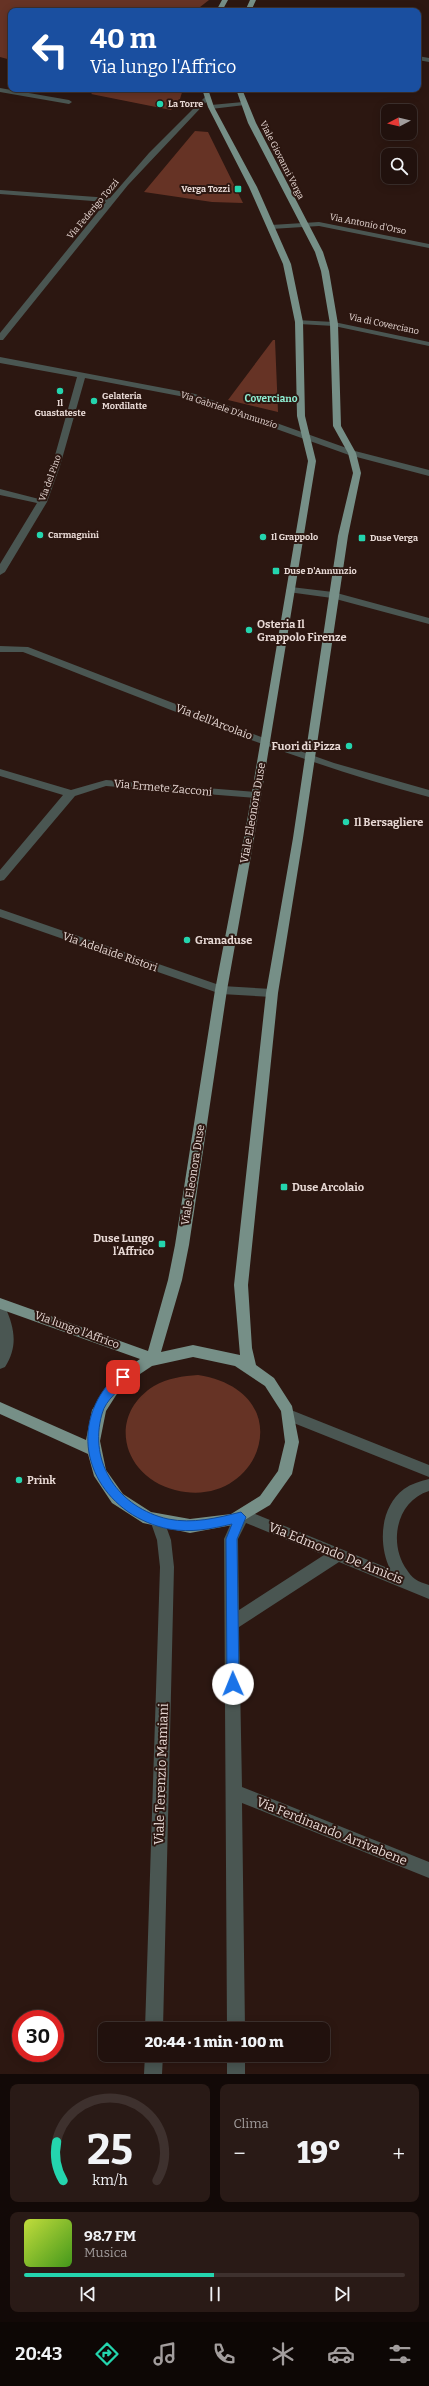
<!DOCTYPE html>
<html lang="it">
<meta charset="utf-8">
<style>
body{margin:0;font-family:Bitter,serif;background:#291a16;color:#f1f3f6;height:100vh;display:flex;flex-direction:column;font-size:15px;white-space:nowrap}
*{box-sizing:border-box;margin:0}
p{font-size:13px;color:#a29d9d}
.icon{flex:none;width:22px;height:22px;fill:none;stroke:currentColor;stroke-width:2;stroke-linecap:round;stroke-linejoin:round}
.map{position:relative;height:2074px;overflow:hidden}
.panel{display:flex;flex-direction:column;gap:10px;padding:10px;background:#120907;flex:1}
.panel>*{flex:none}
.hud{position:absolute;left:8px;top:8px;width:413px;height:84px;border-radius:8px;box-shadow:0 2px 10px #0003,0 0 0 1px #3e312e;background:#1a4fa0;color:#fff;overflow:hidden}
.needle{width:26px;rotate:263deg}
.tools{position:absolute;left:381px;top:104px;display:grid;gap:8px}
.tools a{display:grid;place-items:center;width:36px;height:36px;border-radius:8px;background:#21110d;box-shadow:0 2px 10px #0003,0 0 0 1px #3e312e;font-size:20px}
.speed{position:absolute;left:12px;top:2010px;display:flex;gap:8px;font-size:20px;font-weight:700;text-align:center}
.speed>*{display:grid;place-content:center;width:52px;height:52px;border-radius:50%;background:#21110d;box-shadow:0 2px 10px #0003,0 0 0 1px #3e312e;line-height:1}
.speed .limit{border:6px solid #d22;background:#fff;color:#111}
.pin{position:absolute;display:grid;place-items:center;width:34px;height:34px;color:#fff;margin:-17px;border-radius:8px;box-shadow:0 2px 6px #0006}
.me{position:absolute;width:44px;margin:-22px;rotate:359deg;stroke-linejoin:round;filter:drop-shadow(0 0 3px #0008)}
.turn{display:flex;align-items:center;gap:14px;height:84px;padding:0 16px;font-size:18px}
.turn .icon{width:52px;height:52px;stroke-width:2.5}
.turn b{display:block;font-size:28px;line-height:34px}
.big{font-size:30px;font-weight:800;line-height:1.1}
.panel .tile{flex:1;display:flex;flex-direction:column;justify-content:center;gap:6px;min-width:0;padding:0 14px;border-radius:8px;background:#291a16}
.panel .dial{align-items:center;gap:0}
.dial svg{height:104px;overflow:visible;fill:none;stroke:#3e312e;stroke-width:7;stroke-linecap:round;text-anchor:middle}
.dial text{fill:#f1f3f6;stroke:none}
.song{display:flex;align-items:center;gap:12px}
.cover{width:48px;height:48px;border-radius:6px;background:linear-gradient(135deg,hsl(70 70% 55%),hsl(100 70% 35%))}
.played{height:4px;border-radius:2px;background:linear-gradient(90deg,#24d5ae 50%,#3e312e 50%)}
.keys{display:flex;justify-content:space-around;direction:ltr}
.heat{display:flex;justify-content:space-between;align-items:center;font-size:22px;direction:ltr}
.panel .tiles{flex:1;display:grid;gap:10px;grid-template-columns:1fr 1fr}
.tile:last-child{grid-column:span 2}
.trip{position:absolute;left:98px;top:2022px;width:232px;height:40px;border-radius:8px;background:#21110d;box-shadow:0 2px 10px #0003,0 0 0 1px #3e312e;font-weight:800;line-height:40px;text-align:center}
.tabs{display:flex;height:64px;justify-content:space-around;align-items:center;background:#0d0705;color:#a29d9d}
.tabs .icon{width:28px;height:28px}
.tabs .current{color:#24d5ae}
.tabs b{font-size:18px;color:#f1f3f6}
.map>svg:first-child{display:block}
</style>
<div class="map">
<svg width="429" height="2074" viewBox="0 0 429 2074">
<rect width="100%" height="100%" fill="#2c1711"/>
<!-- green -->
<path fill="#663325" d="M0,0H209L195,11H11V60L0,57Z
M96,89H183L180,99L171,110L91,94Z
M195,131L208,132L243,203L212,202L144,192Z
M273,340H275L278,412L228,400Z
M198,1375C304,1392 260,1512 175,1490C123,1477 106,1416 154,1386C168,1378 183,1376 198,1375Z"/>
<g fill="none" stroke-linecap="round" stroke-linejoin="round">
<!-- minor -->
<path fill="#4a5652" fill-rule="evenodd" d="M418,56L429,58V62L418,60Z
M0,88L69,100L72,102L69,104L0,92Z
M205,97L210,98L128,185L3,340H0V333L106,202L0,194V190L110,198L149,153Z
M243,102L246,104L245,105L211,109L208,107L211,105Z
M319,222L429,244V248L319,226L271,229L267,227L271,225Z
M296,320L334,322L429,342V346L334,326L299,324H296Z
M0,357L195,394L355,451L429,470V476L349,455L190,398L85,378L60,466L47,502L5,572L0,575V564L37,503L0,495V489L39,499L52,466L77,377L0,363Z
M291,587L333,592L429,618V624L332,598L288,592L286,590Z
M0,646L28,647L269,740L334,763L429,790V797C290,760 157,704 23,652H0Z
M0,769L71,790L106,780L256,792L261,795L256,798L106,786L75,796L4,880L0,881V870L63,795L0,776Z
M0,909L222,986L272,989L278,993L272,997L221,994L0,917Z
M0,1305L5,1307C15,1328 18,1347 5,1367L0,1369Z
M291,1410L429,1465V1477L286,1420L284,1416L286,1412Z
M429,1479V1491C396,1501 388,1544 407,1570C409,1573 412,1577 415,1579C419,1582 424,1583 429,1585V1599L339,1562L239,1627L242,1787L429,1862V1878L242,1803L245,2029H227L224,1539L236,1512L243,1509L390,1569C378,1544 380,1507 404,1489C411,1484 420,1481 429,1479ZM246,1523L324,1555L239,1610L238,1539Z
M157,1514L162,1515L171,1540L174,1567L163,2029H145L160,1567L157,1540L150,1520L152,1515Z
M145,2055H163L162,2074H144Z
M227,2055H245V2074H227Z"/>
<!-- major -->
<path fill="#768f87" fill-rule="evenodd" d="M222,0H228L222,11H216Z
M250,0H256L251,11H245Z
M202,89H208L214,107L257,187L291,264L303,322L305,416L316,461L255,833L227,990L189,1245L182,1280L161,1352L193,1345L240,1355L234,1285L266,993L293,838L338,536L353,473L348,453L333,426L330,324L321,271L315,252L248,123L236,89H242L256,123L323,252L329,271L338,324L341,426L356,453L361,473L348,536L303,838L278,993L248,1285L252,1348L256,1365L274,1378L292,1406L299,1442L292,1474L270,1505L238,1524L190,1533L143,1523L112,1503L94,1476L88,1454L0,1414V1402L86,1440L92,1410L113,1378L140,1359L0,1309V1298L148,1351L168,1280L175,1245L215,990L245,833L308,461L297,416L295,322L283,264L249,187L208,107ZM193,1357L235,1366L265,1386L281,1411L285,1442L278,1471L260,1496L231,1514L190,1519L151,1512L123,1494L106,1470L100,1441L106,1411L122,1386L152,1366Z"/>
</g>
<!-- route -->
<path fill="#1a73e8" stroke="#114b97" d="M123,1373L128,1377C121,1391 106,1398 102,1414C88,1463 119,1508 168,1519C193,1524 217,1518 241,1512L246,1517L237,1539L239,1684L233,1690L227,1684L226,1539L232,1524C211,1529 191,1533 169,1529C108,1517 68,1456 98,1399C103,1390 113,1376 123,1373Z"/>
<!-- markers -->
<g fill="#24d5ae" stroke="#2c1711" stroke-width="1.5">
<circle cx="160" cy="104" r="4"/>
<rect x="234" y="185" width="8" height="8" rx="2"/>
<circle cx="60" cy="391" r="4"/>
<circle cx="94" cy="401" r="4"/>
<circle cx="40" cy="535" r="4"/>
<circle cx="263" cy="537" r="4"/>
<rect x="358" y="534" width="8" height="8" rx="2"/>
<rect x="272" y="567" width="8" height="8" rx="2"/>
<circle cx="249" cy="630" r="4"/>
<circle cx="349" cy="746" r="4"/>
<circle cx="346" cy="822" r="4"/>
<circle cx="187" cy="940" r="4"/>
<rect x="280" y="1183" width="8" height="8" rx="2"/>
<rect x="158" y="1240" width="8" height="8" rx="2"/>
<circle cx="19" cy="1480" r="4"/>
</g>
<g text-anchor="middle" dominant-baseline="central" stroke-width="4" stroke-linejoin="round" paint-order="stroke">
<!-- far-poi labels -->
<g font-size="9" font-weight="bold" fill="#e8d9d5" stroke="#2c1711" text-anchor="start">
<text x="168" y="104">La Torre</text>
<text x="230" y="189" text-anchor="end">Verga Tozzi</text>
<text x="102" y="396">Gelateria<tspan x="102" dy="10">Mordilatte</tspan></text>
<text x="60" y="403" text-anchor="middle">Il<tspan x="60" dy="10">Guastateste</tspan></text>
<text x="48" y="535">Carmagnini</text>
<text x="271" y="537">Il Grappolo</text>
<text x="370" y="538">Duse Verga</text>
<text x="284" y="571">Duse D'Annunzio</text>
</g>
<!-- far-street labels -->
<g font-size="9" fill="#e8d9d5" stroke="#2c1711">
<text transform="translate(282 160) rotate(63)">Viale Giovanni Verga</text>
<text transform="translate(93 209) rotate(-50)">Via Federigo Tozzi</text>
<text transform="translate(368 224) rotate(11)">Via Antonio d'Orso</text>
<text transform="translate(384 324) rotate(12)">Via di Coverciano</text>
<text transform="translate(229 410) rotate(18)">Via Gabriele D'Annunzio</text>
<text transform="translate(50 478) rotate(-70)">Via del Pino</text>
</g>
<!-- far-neighbourhood labels -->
<g font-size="10" font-weight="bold" fill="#8fefd3" stroke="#2c1711">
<text x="271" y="399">Coverciano</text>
</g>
<!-- poi labels -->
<g font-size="11" font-weight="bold" fill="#e8d9d5" stroke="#2c1711" text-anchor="start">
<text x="257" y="624">Osteria Il<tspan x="257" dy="13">Grappolo Firenze</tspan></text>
<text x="341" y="746" text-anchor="end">Fuori di Pizza</text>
<text x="354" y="822">Il Bersagliere</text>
<text x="195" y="940">Granaduse</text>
<text x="292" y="1187">Duse Arcolaio</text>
<text x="154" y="1238" text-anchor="end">Duse Lungo<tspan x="154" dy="13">l'Affrico</tspan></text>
<text x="27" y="1480">Prink</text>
</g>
<!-- street labels -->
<g font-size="11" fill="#e8d9d5" stroke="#2c1711">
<text transform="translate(214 722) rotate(21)">Via dell'Arcolaio</text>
<text transform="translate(163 788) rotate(5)">Via Ermete Zacconi</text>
<text transform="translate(253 813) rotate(-80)">Viale Eleonora Duse</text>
<text transform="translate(110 952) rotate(19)">Via Adelaide Ristori</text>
<text transform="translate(193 1175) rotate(-81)">Viale Eleonora Duse</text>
<text transform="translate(77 1330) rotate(20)">Via lungo l'Affrico</text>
</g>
<!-- near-street labels -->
<g font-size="13" fill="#e8d9d5" stroke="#2c1711">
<text transform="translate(336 1553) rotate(22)">Via Edmondo De Amicis</text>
<text transform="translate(161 1774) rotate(-88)">Viale Terenzio Mamiani</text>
<text transform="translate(332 1831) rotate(22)">Via Ferdinando Arrivabene</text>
</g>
</g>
</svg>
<div class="tools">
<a><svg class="needle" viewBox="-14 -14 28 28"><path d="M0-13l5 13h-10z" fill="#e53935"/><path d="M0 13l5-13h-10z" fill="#a29d9d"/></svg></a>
<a><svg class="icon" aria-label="search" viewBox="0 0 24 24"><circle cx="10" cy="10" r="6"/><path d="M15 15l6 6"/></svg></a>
</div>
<div class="speed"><div class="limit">30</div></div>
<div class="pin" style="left:123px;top:1377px;background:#d93025"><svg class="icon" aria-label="arrive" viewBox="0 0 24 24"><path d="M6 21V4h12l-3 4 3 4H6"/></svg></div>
<svg class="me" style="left:233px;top:1684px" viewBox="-20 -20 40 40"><circle r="19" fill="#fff"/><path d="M0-13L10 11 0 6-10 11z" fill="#1a73e8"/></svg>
<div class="trip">20:44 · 1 min · 100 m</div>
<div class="hud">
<div class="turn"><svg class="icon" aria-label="left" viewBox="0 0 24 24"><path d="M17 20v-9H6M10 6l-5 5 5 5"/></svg><div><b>40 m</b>Via lungo l'Affrico</div></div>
</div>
</div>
<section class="panel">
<div class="tiles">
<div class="tile dial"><svg viewBox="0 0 100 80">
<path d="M14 69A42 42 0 1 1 86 69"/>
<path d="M14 69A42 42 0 0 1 9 39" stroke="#24d5ae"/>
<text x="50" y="56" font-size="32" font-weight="700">25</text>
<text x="50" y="72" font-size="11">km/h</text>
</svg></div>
<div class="tile"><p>Clima</p>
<div class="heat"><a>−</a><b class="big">19°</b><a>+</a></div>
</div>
<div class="tile">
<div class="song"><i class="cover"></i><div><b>98.7 FM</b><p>Musica</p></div></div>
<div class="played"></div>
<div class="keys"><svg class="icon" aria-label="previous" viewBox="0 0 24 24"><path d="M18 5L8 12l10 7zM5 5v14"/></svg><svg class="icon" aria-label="pause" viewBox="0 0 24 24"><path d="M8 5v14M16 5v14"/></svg><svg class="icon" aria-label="next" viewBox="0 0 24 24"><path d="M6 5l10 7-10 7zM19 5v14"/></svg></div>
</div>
</div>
</section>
<nav class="tabs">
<b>20:43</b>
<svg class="icon current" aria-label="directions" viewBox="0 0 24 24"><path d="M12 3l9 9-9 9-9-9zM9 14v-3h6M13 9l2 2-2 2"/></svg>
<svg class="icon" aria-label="music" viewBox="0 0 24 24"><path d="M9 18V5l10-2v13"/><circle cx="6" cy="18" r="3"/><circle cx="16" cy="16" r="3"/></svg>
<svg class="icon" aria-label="phone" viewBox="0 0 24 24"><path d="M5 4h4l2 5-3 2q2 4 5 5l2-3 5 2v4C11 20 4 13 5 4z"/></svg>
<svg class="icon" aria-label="climate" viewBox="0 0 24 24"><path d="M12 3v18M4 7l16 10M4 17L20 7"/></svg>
<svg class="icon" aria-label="car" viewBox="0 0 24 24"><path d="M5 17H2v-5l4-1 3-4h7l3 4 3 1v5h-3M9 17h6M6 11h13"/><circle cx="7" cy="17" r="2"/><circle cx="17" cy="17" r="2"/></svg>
<svg class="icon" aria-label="filters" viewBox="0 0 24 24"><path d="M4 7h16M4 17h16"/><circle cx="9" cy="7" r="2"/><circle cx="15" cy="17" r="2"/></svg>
</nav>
